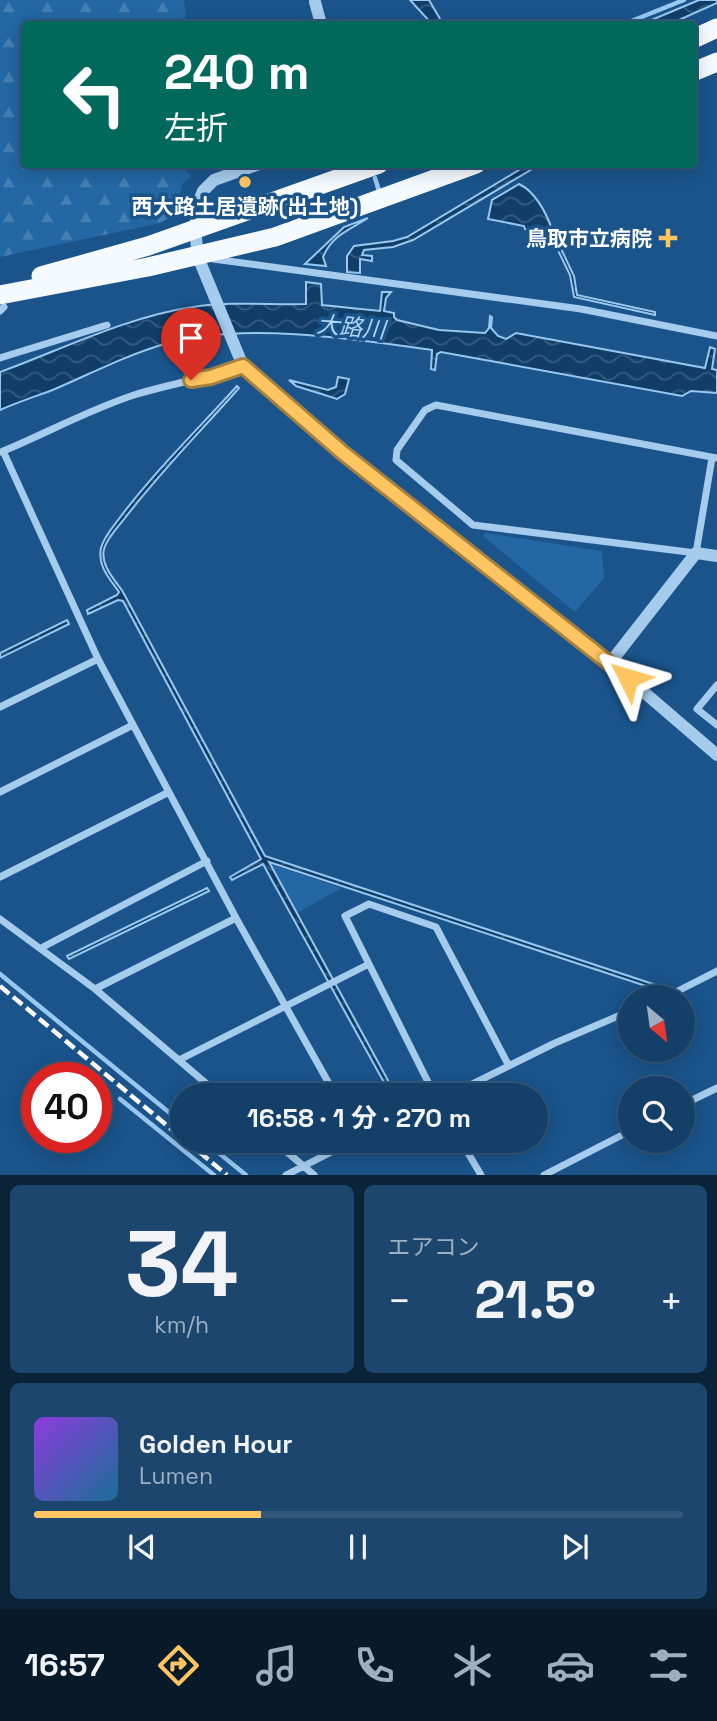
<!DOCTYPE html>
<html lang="ja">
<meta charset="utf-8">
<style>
body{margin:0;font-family:"Space Grotesk","Noto Sans JP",sans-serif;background:#1d466e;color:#f1f3f6;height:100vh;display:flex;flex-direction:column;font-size:26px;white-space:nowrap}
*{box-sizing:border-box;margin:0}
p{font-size:23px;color:#9dafc0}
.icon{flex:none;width:38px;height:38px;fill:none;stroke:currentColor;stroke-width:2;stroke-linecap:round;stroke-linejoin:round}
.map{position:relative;height:1175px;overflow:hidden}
.side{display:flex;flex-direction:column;gap:10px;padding:10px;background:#0b2339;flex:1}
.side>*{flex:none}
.hud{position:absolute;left:21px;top:21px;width:676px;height:147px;border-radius:7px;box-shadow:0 4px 18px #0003,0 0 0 2px #33587c;background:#00695c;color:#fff;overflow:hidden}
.needle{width:46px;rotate:151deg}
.controls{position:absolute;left:618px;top:985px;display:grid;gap:14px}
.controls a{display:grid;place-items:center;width:77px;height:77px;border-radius:50%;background:#143f68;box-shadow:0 4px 18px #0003,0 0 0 2px #33587c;font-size:35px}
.speed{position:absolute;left:21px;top:1062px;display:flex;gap:14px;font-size:35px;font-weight:700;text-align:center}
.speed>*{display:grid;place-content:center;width:91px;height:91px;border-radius:50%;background:#143f68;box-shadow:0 4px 18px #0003,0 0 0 2px #33587c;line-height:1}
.speed .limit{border:10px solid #d22;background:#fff;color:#111}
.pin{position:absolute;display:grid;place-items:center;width:60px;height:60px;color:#fff;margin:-72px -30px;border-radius:50% 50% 50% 0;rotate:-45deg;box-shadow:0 0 7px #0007}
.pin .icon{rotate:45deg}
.me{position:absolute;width:77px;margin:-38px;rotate:310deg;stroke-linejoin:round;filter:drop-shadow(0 0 5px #0008)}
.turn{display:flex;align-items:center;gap:24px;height:147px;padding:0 28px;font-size:32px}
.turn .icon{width:91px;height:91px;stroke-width:2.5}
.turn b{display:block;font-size:49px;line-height:60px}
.big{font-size:52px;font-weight:700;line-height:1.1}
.side .card{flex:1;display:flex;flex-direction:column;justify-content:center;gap:10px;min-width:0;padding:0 24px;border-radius:10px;background:#1d466e}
.side .dial{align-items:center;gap:0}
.dial b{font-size:91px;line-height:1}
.song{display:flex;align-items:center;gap:21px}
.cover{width:84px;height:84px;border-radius:10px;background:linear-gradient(135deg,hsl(270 70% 55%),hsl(200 70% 35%))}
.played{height:7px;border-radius:4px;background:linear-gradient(90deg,#ffc561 35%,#33587c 35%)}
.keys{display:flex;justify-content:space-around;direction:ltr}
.heat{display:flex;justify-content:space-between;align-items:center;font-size:38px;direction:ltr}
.side .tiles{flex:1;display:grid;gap:10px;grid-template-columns:1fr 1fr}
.card:last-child{grid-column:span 2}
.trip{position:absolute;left:170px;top:1083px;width:378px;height:70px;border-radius:35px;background:#143f68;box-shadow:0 4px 18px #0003,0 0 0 2px #33587c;font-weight:700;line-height:70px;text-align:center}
.tabs{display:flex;height:112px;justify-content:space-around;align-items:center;background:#08192a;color:#9dafc0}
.tabs .icon{width:49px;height:49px}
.tabs .selected{color:#ffc561}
.tabs b{font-size:32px;color:#f1f3f6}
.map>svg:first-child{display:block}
</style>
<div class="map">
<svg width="717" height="1175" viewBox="0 0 717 1175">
<defs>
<pattern id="forest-firs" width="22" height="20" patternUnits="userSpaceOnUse" patternTransform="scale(1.75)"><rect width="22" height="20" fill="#2367a4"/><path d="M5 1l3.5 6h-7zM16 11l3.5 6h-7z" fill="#447eb2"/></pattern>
<pattern id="water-waves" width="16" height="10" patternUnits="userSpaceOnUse" patternTransform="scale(1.75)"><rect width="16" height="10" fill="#113e69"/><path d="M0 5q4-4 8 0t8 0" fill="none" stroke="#355b80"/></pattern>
</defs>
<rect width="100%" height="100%" fill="#1a548b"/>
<!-- forest -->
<path fill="url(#forest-firs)" d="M0,0H184L186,15L182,24H24V164L180,165L191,176L182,184L180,194L184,195L176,214L160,223L0,257Z"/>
<!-- green -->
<path fill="#2367a4" d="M485,533L602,551L604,578L575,612L483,536Z
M270,864L341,888L298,913Z"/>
<!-- water -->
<path fill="url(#water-waves)" stroke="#98c7ef" stroke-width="2" d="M410,0H429L443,24H432Z
M699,0H717V3L670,24H642Z
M529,164L539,165L413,240L393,247L364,250L362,255L372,256V261L360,259V273L347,272V256L354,246L393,241L407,237Z
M519,184C535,191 547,214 552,230L547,232L525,229L524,226L488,219L492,200Z
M368,218C351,229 332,235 323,257L326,266L305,264L344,227Z
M554,234L574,276L577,295L655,312V315L574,297L570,275L551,236Z
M306,282L321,284L322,305L380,311L382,292H391L386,298L384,311L394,313V317L397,320L439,330L485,333L489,328L490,316L492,317L491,328L498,336L506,339L516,333L705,368L710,347L715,349L712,369L717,370V393L691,391L682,396L441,352L437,354L435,370L431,369L432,350C355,339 243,322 168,343C129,354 92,373 55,389C37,396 18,402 0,410V372L16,366C73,344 132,316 193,307C230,301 268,305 306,304Z
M338,377L349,379L345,394L337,399L296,386L289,380L328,390L336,387Z
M237,386L239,388C201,431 160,472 125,518C118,527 107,538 104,549C100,565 115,580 123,592L265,856L656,985L655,989L269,862L396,1095H391L263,864L232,880L230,877L261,859L123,601L118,600L88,614L87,610L117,595L119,592C110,579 97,566 101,548C104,536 114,526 121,516C156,470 198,429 237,386Z
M67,620L69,624L0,658V653Z
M207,888L209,891L69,959L67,956Z"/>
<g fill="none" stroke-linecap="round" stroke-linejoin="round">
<!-- stream -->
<path stroke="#98c7ef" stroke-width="4.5" d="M624,24L684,0
M375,178L379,191
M0,974L182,1123
M120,1099L214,1175
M204,1141L246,1175"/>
<!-- minor -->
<path stroke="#a5cbed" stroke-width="7" d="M213,259L581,309L717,336
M0,311L4,307
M0,358L107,325
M3,451L98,659L236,918L336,1096
M1,452C45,434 88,410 134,395C170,384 207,378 243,366
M712,458L696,553L473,525L396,460L397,450L425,410L436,405L717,458
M717,685L697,709L717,725
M0,707L98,659
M0,792L133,725
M0,877L169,792
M0,919L95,989L221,1096
M41,948L207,861
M369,964L345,916L369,904L436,927L509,1066
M95,989L236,918
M664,998L717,971
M179,1060L369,964L435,1096
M448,1096L555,1043L630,1011
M682,1105L717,1088
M274,1141L314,1175
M461,1141L481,1175
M286,1175L353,1141
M544,1175L630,1131"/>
<!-- tertiary -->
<path stroke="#a5cbed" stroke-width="12" d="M315,2L321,24
M259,164L214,180L203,191L198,203L195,229L198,257L243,366L343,453L610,663L717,755
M610,663L696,553L717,556"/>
<!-- trunk -->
<path stroke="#f5faff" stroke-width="19" d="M693,39L717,28
M693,72L717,62
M41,276L148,246L379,164
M0,295L148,267L275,237L476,164"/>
<!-- rail -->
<path stroke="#fff" stroke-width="4.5" stroke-dasharray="12 5" stroke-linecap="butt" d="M0,986L182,1138
M186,1141L227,1175"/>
</g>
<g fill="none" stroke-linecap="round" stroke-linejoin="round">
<defs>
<path id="route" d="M191,380L211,377L243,366L343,453L628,678"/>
</defs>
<!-- route casing -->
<use href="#route" stroke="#a6803f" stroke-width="18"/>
<!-- route -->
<use href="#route" stroke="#ffc561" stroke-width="12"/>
</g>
<!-- markers -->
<g fill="#ffc561" stroke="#1a548b" stroke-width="2.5">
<circle cx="245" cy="182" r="7"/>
<path d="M664.5 227.5h7v7h7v7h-7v7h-7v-7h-7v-7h7z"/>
</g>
<g text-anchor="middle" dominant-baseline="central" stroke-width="7" stroke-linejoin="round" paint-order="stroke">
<!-- poi labels -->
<g font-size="21" font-weight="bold" fill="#fff" stroke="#1a548b">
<text x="245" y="206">西大路土居遺跡(出土地)</text>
<text x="652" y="238" text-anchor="end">鳥取市立病院</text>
</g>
<!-- water labels -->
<g font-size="23" font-style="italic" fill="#b1d5f4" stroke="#1a548b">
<text transform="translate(351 327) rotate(5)">大路川</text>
</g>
</g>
</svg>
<div class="controls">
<a><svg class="needle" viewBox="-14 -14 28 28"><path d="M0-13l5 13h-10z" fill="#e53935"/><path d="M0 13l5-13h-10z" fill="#9dafc0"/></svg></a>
<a><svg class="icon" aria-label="search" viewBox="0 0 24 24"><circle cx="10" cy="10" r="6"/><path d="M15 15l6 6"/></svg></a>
</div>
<div class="speed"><div class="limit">40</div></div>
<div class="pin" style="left:191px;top:380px;background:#d93025"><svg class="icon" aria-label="arrive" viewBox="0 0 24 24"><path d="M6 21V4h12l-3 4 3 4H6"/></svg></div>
<svg class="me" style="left:628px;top:678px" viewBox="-20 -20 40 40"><path d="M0-17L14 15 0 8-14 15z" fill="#ffc561" stroke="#fff" stroke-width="4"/></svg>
<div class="trip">16:58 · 1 分 · 270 m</div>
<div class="hud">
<div class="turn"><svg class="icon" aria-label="left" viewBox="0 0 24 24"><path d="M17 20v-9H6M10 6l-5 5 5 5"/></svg><div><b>240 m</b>左折</div></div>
</div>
</div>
<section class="side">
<div class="tiles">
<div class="card dial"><b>34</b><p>km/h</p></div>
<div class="card"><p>エアコン</p>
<div class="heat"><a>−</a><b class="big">21.5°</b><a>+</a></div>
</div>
<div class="card">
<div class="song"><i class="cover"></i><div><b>Golden Hour</b><p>Lumen</p></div></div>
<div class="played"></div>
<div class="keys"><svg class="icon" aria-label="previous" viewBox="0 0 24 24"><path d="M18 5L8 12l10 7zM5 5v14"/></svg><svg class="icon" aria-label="pause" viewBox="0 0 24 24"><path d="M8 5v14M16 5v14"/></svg><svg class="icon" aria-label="next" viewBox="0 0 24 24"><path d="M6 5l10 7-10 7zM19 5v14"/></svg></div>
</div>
</div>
</section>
<nav class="tabs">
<b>16:57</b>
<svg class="icon selected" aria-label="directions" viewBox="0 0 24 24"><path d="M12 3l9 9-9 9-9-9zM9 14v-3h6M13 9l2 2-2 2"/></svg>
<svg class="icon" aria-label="music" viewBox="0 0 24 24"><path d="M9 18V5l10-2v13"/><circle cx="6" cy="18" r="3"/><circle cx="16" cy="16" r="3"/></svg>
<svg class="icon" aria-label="phone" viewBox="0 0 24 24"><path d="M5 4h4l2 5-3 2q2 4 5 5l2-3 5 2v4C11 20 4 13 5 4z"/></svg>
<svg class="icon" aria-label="climate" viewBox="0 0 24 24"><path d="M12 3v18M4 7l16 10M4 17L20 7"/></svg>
<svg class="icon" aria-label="car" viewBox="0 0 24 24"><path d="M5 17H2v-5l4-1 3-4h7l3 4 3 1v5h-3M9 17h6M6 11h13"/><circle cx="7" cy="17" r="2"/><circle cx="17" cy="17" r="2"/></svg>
<svg class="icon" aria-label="filters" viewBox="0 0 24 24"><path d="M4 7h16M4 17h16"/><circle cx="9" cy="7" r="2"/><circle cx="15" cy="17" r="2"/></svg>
</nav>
